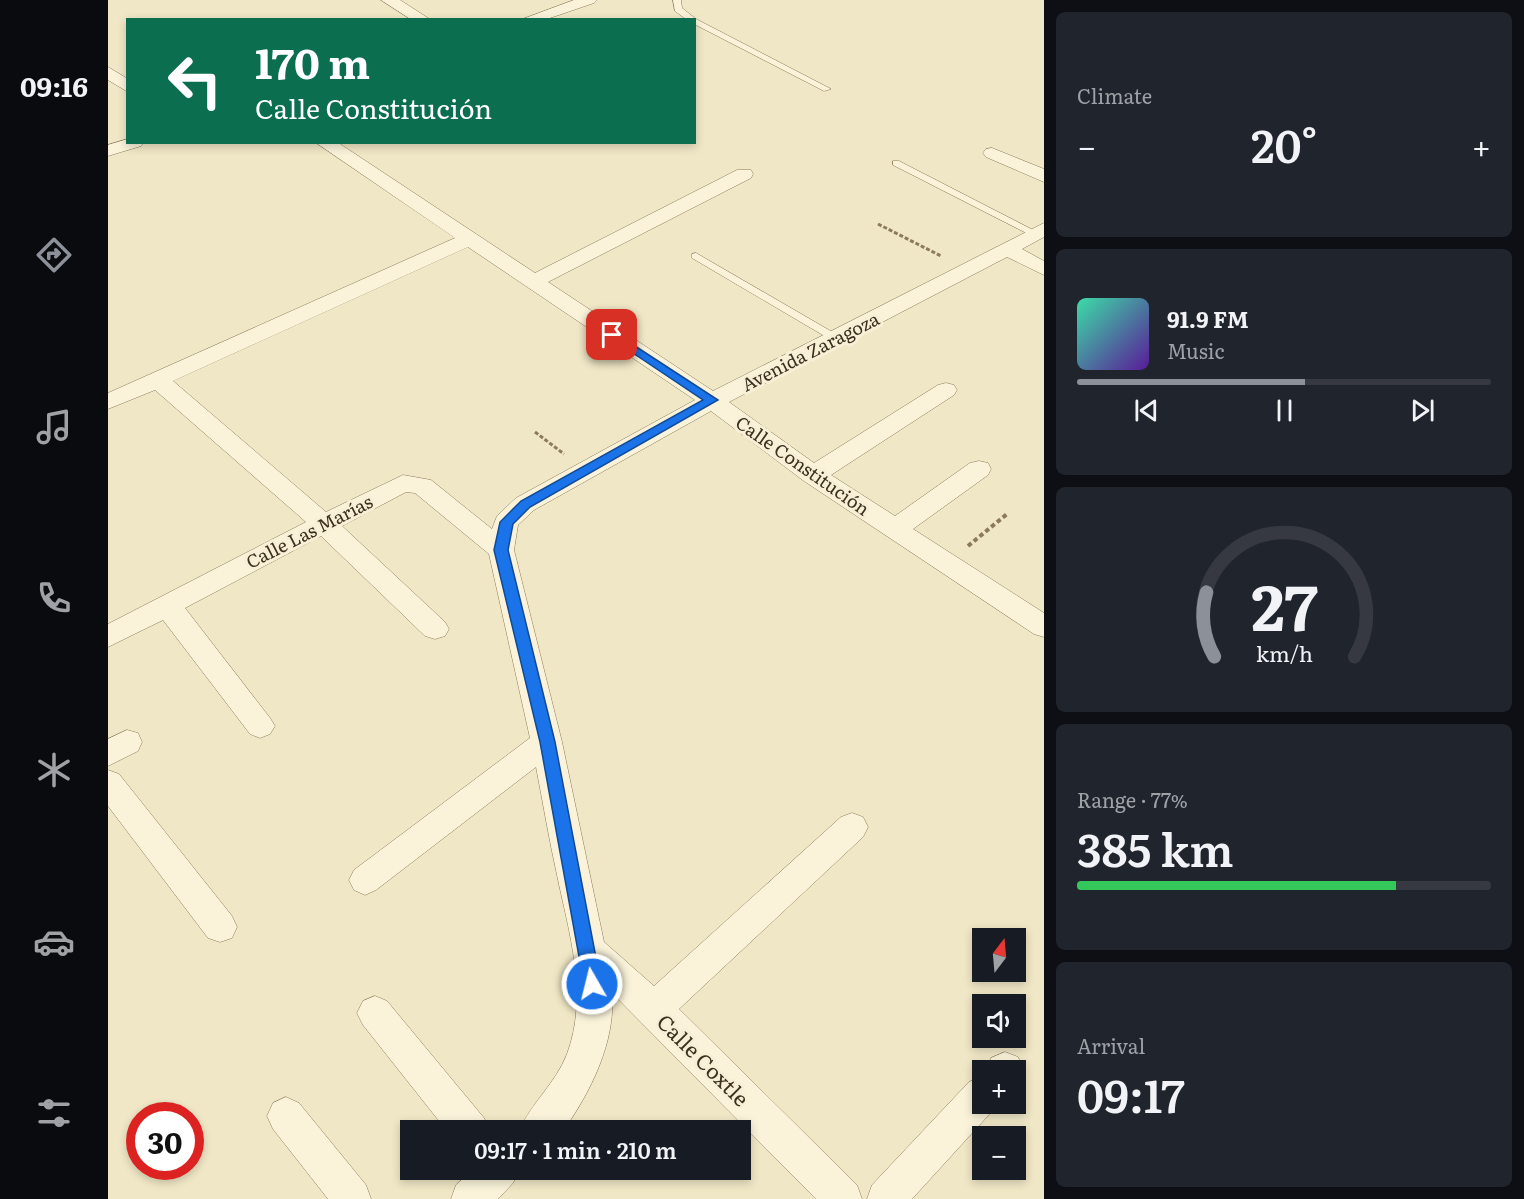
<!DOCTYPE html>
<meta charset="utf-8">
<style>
body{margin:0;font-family:Literata,serif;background:#20242c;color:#f1f3f6;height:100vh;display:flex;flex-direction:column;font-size:22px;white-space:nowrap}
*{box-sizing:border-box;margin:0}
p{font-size:20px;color:#9ea1a6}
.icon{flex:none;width:33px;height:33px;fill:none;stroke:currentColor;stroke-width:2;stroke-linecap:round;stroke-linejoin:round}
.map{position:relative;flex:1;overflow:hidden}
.panel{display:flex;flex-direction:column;gap:12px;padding:12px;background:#0d0f14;width:480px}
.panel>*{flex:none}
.guide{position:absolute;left:18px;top:18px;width:570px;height:126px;border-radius:0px;box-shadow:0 3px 9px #0003;background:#0b6e4f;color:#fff;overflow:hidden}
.needle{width:39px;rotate:16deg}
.buttons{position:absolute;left:864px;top:928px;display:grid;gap:12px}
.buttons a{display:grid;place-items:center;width:54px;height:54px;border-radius:0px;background:#171b24;box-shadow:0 3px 9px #0003;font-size:30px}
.speed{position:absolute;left:18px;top:1102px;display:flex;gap:12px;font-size:30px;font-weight:700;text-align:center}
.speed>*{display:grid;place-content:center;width:78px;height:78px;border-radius:50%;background:#171b24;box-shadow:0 3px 9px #0003;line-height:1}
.speed .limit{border:9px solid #d22;background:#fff;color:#111}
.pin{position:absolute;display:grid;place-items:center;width:51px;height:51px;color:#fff;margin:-26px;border-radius:12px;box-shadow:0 3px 9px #0006}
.me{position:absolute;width:66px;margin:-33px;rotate:352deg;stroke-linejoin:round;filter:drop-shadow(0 0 4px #0008)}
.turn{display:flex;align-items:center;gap:21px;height:126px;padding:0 30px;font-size:27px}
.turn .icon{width:78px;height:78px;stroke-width:2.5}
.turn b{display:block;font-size:42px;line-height:51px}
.big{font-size:45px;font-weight:600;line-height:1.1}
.panel .tile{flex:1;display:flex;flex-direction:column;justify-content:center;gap:9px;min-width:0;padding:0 21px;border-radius:9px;background:#20242c}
.panel .dial{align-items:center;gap:0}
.dial svg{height:156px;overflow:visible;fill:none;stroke:#363941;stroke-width:7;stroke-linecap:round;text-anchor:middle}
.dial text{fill:#f1f3f6;stroke:none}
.song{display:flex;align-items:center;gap:18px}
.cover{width:72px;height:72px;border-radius:9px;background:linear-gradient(135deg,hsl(160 70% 55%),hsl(270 70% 35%))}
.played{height:6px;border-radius:3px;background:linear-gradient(90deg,#8c9099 55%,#363941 55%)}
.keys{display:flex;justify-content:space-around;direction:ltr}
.heat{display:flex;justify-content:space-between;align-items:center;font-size:33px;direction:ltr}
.charge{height:9px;border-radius:4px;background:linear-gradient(90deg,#34c759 77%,#363941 0)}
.trip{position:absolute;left:292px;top:1120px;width:351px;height:60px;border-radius:0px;background:#171b24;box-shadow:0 3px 9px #0003;font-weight:600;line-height:60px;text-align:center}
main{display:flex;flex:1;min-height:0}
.tab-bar{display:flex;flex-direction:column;width:108px;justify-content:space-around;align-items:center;background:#090b0e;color:#9ea1a6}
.tab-bar .icon{width:42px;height:42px}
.tab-bar .on{color:#8c9099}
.tab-bar b{font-size:27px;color:#f1f3f6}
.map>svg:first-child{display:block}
</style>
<main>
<nav class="tab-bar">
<b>09:16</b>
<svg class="icon on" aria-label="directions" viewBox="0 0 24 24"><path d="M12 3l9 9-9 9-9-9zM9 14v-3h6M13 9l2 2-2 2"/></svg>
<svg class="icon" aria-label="music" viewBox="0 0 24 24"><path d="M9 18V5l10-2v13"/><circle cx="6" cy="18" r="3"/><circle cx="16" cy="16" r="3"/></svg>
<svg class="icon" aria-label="phone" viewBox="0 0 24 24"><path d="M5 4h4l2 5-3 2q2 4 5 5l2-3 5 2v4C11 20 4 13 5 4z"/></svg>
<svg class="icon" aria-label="climate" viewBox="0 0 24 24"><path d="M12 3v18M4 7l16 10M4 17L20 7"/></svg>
<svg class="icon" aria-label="car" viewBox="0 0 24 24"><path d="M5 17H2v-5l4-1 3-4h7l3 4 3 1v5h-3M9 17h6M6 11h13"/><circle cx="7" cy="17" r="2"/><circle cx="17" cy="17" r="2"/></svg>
<svg class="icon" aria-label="filters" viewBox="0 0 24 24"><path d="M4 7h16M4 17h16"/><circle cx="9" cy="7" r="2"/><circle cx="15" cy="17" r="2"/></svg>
</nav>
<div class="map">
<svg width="936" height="1199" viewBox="0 0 936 1199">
<rect width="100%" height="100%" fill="#f0e7c6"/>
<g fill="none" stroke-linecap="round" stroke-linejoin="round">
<defs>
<path id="lane" d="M565,0H573L574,8L588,19L723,89L716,91L586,24V20H579L567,11Z
M785,161H791L933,234L928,237L924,236L785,165Z
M588,253L733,337L734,339L733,341H725L584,258V254Z"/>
<path id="street" d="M273,0H292L323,20H304Z
M466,0H489L486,3L436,20H412Z
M0,67L20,79V92L0,80Z
M20,139V142H36L33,146L0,156V145Z
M207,142H229L427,273L629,170H643L645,174L643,178L440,282L605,391L936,223V237L914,249L936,261V275L899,257L621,402L706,463L830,385L838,383L846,385L849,390L846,395L723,475L787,516L862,463L871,461L880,463L883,469L880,475L805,529L936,613V637L926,634L696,481L603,411L426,510L410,525L406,550L454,742L496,942L546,986L733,817L744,813L755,817L760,827L755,837L571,1009L749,1185L754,1199H708L504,993C508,1042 482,1093 455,1131H411C423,1103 448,1083 459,1054C481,995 461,933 449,875C441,839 435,803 428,767L268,890L257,895L246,890L241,880L246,870L422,738L381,554L307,493L298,492L234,526L337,622L341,629L337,636L327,639L317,636L213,536L77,608L162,718L167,726L162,734L152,738L142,734L55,620L0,647V624L198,522L47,390L0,409V393L347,238ZM360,247L587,400L408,498L389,516L384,529L323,480L295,475L218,512L65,381Z
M884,148L936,169V182L878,157L875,153L878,149Z
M19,730L30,733L34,742L30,751L0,766V739Z
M0,770L11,774L124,916L129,927L124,938L112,942L100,938L0,806Z
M267,996L279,1001L376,1118L382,1131H339L255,1025L249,1013L255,1001Z
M897,1052L910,1057L915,1070L908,1084V1071H878L883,1058Z
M874,1077V1104H889L887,1108L804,1199H759L764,1185L861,1082Z
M178,1097L191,1103L258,1185L263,1199H220L165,1129L159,1116L165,1103Z
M364,1170H411L405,1183L390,1199H343L348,1185Z"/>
</defs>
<!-- lane casing -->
<use href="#lane" stroke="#8c7a5b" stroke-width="1"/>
<!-- street casing -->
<use href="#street" stroke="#8c7a5b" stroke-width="1"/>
<!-- path-far1 -->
<path stroke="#8c7a5b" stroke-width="3" stroke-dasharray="4 2" stroke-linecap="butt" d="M770,224L833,256
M427,432L456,454"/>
<!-- path -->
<path stroke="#8c7a5b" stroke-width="4" stroke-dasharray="4.5 3" stroke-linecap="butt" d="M860,546L899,514"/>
<!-- lane -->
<use href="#lane" fill="#faf3da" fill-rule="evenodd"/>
<!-- street -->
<use href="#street" fill="#faf3da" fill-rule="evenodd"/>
</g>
<!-- route -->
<path fill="#1a73e8" stroke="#114b97" stroke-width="1.5" d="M504,331L610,400L422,507L405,524L400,550L447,742L493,984L491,990L484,992L478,990L476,984L432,742L386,550L392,522L413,501L595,400L501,337L499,335Z"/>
<g text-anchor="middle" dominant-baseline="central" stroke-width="6" stroke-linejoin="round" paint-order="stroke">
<!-- street labels -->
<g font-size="18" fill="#3c301f" stroke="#f7f0d6">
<text transform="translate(702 351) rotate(-27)">Avenida Zaragoza</text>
<text transform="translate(695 465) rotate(35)">Calle Constitución</text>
<text transform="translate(201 531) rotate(-27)">Calle Las Marías</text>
</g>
<!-- near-street labels -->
<g font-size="21" fill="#3c301f" stroke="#f7f0d6">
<text transform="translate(596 1059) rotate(45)">Calle Coxtle</text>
</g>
</g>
</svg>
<div class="buttons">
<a><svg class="needle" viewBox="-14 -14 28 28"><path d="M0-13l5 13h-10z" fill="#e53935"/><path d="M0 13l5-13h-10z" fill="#9ea1a6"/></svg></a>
<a><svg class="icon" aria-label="sound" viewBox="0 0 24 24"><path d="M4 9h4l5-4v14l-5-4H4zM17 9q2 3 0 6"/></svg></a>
<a>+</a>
<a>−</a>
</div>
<div class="speed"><div class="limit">30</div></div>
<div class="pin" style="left:504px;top:335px;background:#d93025"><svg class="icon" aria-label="arrive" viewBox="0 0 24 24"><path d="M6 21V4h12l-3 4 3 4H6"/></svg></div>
<svg class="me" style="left:484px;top:984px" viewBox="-20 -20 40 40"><circle r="17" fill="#1a73e8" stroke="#fff" stroke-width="3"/><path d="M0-11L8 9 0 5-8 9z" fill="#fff"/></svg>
<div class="trip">09:17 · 1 min · 210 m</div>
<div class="guide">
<div class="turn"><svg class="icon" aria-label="left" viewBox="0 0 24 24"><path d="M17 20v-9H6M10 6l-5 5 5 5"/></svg><div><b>170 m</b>Calle Constitución</div></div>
</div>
</div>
<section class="panel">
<div class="tile"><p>Climate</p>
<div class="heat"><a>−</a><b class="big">20°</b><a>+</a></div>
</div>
<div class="tile">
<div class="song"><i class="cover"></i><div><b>91.9 FM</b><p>Music</p></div></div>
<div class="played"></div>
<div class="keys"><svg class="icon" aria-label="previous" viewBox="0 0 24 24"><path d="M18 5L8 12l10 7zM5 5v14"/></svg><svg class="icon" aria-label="pause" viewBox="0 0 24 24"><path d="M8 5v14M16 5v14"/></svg><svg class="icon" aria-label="next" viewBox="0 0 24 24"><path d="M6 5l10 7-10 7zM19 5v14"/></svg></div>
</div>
<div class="tile dial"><svg viewBox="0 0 100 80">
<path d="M14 69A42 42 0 1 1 86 69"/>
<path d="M14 69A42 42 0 0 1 10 36" stroke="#8c9099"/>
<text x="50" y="56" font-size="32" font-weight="700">27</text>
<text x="50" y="72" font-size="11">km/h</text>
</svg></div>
<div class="tile"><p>Range · 77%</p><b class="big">385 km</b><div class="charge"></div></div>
<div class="tile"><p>Arrival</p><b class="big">09:17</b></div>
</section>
</main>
